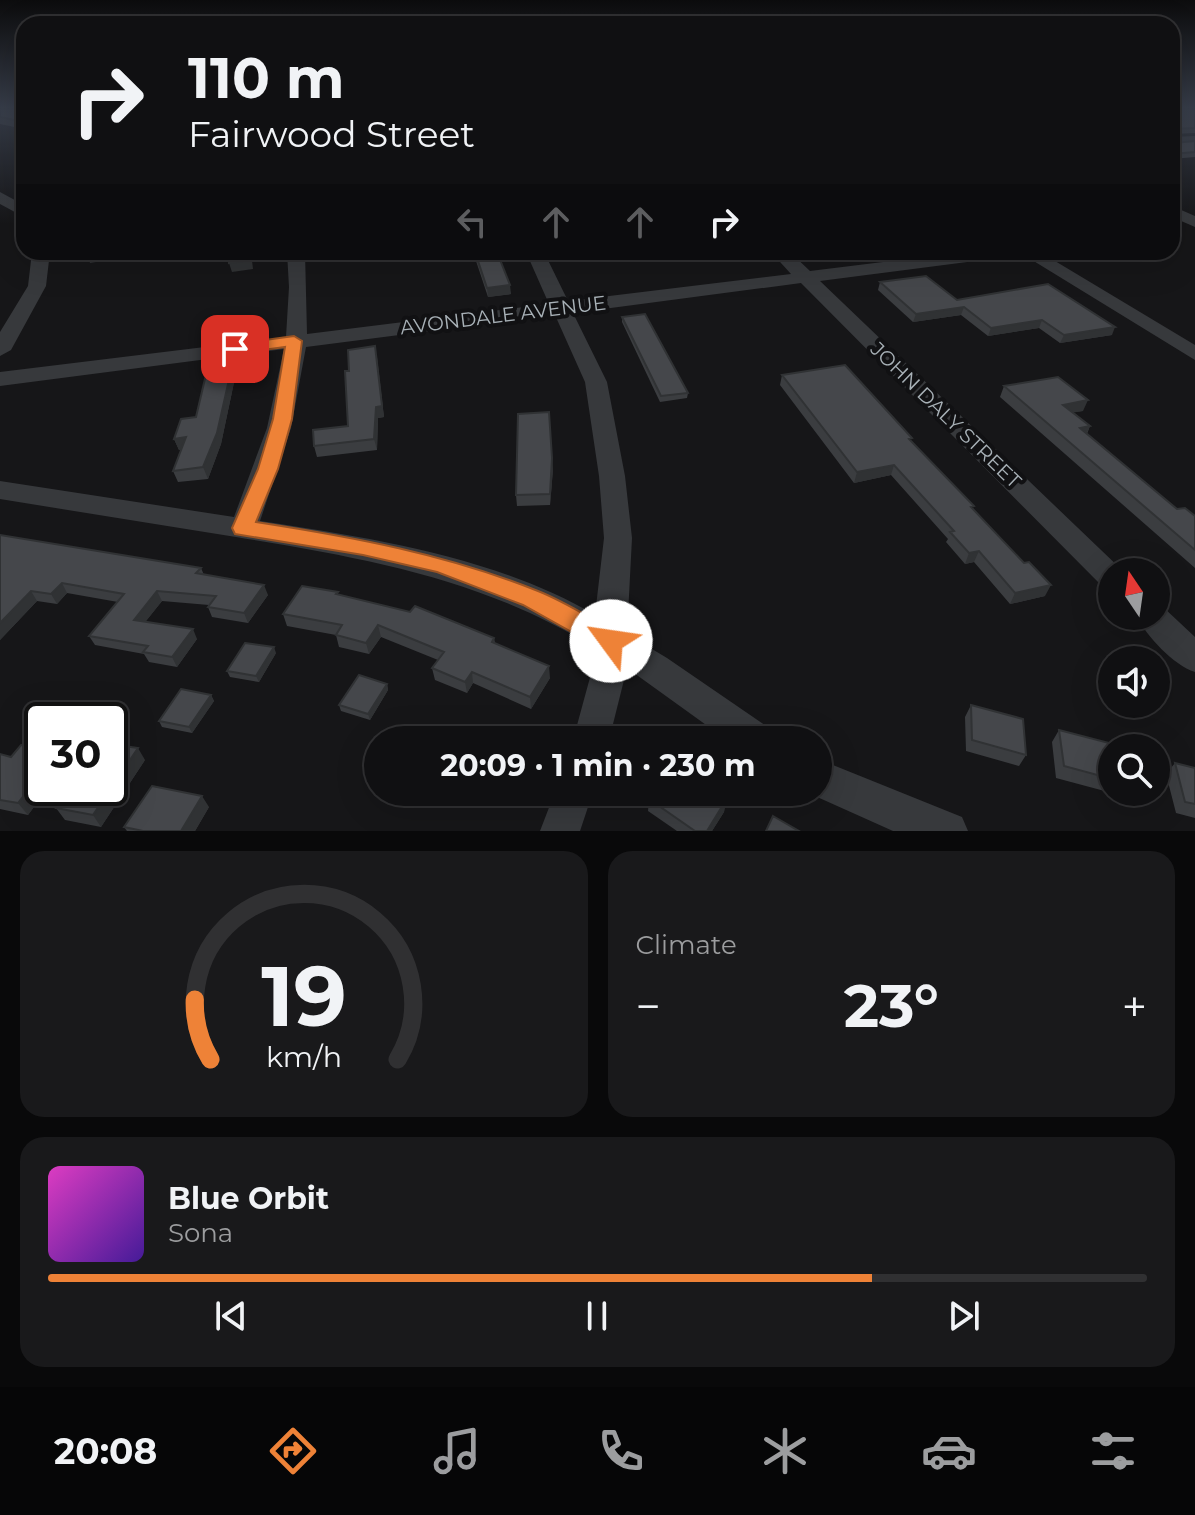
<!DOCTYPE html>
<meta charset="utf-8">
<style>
body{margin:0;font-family:Montserrat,sans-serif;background:#19191b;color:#f1f3f6;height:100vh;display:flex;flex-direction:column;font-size:30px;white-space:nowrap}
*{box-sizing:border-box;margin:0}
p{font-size:26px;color:#9c9d9f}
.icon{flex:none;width:44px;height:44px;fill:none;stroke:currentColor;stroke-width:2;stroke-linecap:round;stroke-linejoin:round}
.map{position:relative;height:831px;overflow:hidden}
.sheet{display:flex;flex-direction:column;gap:20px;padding:20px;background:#09090a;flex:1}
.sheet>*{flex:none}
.hud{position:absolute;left:16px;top:16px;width:1164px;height:244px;border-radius:24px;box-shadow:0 8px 32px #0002,0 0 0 2px #303032;background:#101012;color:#f1f3f6;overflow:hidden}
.needle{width:52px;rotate:347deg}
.fabs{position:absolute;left:1098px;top:558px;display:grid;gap:16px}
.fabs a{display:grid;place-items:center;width:72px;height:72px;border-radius:50%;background:#101012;box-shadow:0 8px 32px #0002,0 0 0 2px #303032;font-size:40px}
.speed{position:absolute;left:24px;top:702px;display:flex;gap:16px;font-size:40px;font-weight:700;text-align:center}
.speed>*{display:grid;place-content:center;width:104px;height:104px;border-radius:50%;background:#101012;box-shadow:0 8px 32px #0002,0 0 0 2px #303032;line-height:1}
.speed .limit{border:4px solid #111;border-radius:12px;background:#fff;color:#111}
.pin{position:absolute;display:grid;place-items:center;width:68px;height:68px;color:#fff;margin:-34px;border-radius:16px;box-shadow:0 4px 12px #0006}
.me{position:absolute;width:88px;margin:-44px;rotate:301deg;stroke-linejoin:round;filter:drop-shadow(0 0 6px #0008)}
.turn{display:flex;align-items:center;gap:28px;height:168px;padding:0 40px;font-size:36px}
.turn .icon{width:104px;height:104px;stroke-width:2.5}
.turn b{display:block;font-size:56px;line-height:68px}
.lanes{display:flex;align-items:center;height:76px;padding:0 40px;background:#0003;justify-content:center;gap:40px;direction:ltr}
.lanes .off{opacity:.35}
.big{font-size:60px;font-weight:700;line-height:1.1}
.sheet .widget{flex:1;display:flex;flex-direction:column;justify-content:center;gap:12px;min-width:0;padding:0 28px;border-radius:24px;background:#19191b}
.sheet .dial{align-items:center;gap:0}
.dial svg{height:208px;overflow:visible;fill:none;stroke:#303032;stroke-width:7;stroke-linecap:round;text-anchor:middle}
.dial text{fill:#f1f3f6;stroke:none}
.song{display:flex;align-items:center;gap:24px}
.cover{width:96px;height:96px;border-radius:12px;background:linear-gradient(135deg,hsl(310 70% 55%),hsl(260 70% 35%))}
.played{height:8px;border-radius:4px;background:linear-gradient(90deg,#ee8237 75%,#303032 75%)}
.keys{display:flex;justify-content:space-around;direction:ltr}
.heat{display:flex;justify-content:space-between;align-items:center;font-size:44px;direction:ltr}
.sheet .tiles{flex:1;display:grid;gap:20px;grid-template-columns:1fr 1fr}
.widget:last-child{grid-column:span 2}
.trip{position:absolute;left:364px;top:726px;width:468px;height:80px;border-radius:40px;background:#101012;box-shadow:0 8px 32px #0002,0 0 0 2px #303032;font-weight:700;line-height:80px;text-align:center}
.menu{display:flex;height:128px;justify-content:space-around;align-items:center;background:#060607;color:#9c9d9f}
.menu .icon{width:56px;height:56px}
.menu .current{color:#ee8237}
.menu b{font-size:36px;color:#f1f3f6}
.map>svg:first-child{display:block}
</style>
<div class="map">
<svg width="1195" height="831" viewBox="0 0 1195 831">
<rect width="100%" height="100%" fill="#161618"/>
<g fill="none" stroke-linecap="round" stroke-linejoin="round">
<!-- minor -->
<path fill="#37393c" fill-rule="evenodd" d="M1195,136V144L1172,145V137Z
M0,192L24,205V217L0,204Z
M1172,206L1195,216V227L1172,217Z
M32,252H50L46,286L11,350L0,356V332L28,286Z
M287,252H305L307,334L549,304L526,252H544L568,301L791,274L771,252H790L810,271L964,252H1015L1006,257L820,281L1124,572H1112V589L1101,585L801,283L573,313L607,382L625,476L632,538L627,634L667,658L769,728L774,740H727L627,668L609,740H573L595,659V648C483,578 363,558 236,537C157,524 79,512 0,499V481L234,517L267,428L284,349L0,386V372L286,337L289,287ZM555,315L585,382L599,476L604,538L595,615C496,557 372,538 260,521L291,428L306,347Z
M1019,252H1040L1195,345V360Z
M1156,605L1163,607L1195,637V672C1173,665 1147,636 1136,616H1156Z
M818,759L962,817L968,831H893L806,792H818Z
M555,792H593L580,831H540Z"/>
</g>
<!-- wall -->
<path fill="#3b3d40" d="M0,108L23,110L24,108V129L0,124Z
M1172,108L1195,110V133L1172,134Z
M1172,135L1174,143L1195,141V157L1172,159Z
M473,252H497L511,294L488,297Z
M880,282L957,300L1112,335L1060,343L1039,328L988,336L961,315L913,322L878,290Z
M622,317L688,393L687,398L660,402L622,322Z
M377,357L384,417L378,418L377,450L317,457L314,446L348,426L349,371Z
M236,373L221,444L208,479L178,482L173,471L181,449L179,450L174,439Z
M782,375L911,441L973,509L1045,596L1010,604L974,562L965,564L946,542L948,539L891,475L854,483L780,385Z
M1004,386L1083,411L1073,412L1090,426L1087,434L1177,509L1195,516V568L1000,397Z
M553,469L550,505L517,506L516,495Z
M0,535L201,568L204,575L268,595L248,623L212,617L208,607L209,605L162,601L145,622L197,639L177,667L149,662L144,654L95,645L89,636L118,602L67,593L57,604L37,601L0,640Z
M339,595L494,638L495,643L550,678L531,709L473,683L467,693L435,680L432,668L438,660L381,637L369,654L339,647L336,635L287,626L283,614Z
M276,653L259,682L230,677L227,671Z
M387,684L388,690L370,720L341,711L339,705Z
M211,695L214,701L192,733L162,727L159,721Z
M971,705L1026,755L1019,766L966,751L965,717Z
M1059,730L1112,748V793L1056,778L1052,742Z
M0,754L11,757L42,788H48L28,815L0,809Z
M145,760L101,827L65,820L56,808Z
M1175,763L1195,768V818L1176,813L1166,774Z
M649,799L726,800L724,812L712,831H677L648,811Z
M209,807L195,831H127L124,827Z"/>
<!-- shaded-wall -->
<path fill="#303234" d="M97,252H112L114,259L90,263L87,254Z
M249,252H251L253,269L232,272L229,263Z
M341,252H363L364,259L342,261Z
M510,285L511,294L488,297L487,288Z
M964,307L961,315L913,322L916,314Z
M1042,320L1039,328L988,336L991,328Z
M1115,327L1112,335L1060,343L1064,335Z
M375,346L384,417L378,418L377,450L374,439Z
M233,362L236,373L221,444L208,479L203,467Z
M1088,400L1083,411L1058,415L1063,405Z
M1090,426L1085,437L1080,428Z
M186,437L190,448L179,450L174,439Z
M552,458L553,469L550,505V494Z
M894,465L891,475L854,483L857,472Z
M979,551L974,562L965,564L969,553Z
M62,583L67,593L57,604L51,594Z
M264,585L268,595L248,623L244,613Z
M1051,585L1045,596L1010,604L1015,593Z
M31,591L37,601L0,640V623Z
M157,591L162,601L139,630L134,620Z
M378,625L381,637L369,654L366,643Z
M193,629L197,639L177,667L172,657Z
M274,647L276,653L259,682L256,676Z
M549,666L550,678L531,709L530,697Z
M472,672L473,683L467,693L465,682Z
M387,684L388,690L370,720L368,714Z
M211,695L214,701L192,733L189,727Z
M138,748L145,760L101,827L93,815Z
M42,772V788H48L28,815L18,803Z
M202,796L209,807L195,831H181Z
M726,800L724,812L712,831H707Z"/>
<!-- building -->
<path fill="#45474b" stroke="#303234" stroke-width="2" d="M0,108H13L23,110L24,108V122L0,117Z
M1172,108H1190L1195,110V128L1174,129L1172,131Z
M1172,135L1174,143L1195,141V152L1172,154Z
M228,252H249L250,260L229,263Z
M475,252H497L510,285L487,288Z
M926,276L957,300L1048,284L1115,327L1064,335L1042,320L991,328L964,307L916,314L880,282Z
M645,314L688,393L661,396L622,317Z
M375,346L382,406L376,407L374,439L314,446L313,430L348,426L345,371H349L348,350Z
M233,362L217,433L203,467L173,471L186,437L174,439L181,419L196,417L208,366Z
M845,365L912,438L909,439L974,506L971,507L1024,563L1029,562L1051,585L1015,593L979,551L969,553L950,532L954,531L894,465L857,472L782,375Z
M1058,377L1088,400L1063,405L1090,426L1080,428L1177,509L1185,508L1195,516V550L1004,386Z
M549,412L552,458L550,494L516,495L518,414Z
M0,535L201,568L196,573L264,585L244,613L208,607L216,596L157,591L134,620L193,629L172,657L143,652L148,646L89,636L124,594L62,583L51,594L31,591L0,623Z
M302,586L338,592L336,594L410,612L415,606L494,638L492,642L549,666L530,697L472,672L465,682L432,668L444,652L378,625L366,643L336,635L342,625L283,614Z
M245,643L274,647L256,676L227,671Z
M359,675L387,684L368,714L339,705Z
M181,689L211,695L189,727L159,721Z
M971,705L1023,719L1026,755L972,740Z
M1059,730L1113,744L1114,748H1112V779L1064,766Z
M110,744L138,748L93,815L56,808L71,788H110Z
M21,745L42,749V772L18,803L0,800V754L11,757Z
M1175,763L1195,768V804L1185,802Z
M152,786L202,796L181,831H143L124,827Z
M654,792H713L726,800L707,831H695L649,799Z
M773,816L799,831H766Z"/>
<!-- sky -->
<linearGradient id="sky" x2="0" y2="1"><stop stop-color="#0c0c0d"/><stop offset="0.48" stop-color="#363c48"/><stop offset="1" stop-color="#363c48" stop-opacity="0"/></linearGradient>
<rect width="1195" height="224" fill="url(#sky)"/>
<!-- route -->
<path fill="#ee8237" stroke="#9b5424" stroke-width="2" d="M294,336L302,341L292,419L278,469L256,522C353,537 446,554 538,591C566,602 593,620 620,634L623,641L620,649L611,652L602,649L523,605L437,572L363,555L235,534L232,528L258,469L273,419L285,347L235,354L227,349L235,344Z"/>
<g text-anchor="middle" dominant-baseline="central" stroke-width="8" stroke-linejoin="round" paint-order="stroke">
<!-- street labels -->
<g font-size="20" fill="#a8b1b7" stroke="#111113">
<text transform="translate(503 315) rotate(-7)">AVONDALE AVENUE</text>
<text transform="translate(946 415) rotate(44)">JOHN DALY STREET</text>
</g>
</g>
</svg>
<div class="fabs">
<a><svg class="needle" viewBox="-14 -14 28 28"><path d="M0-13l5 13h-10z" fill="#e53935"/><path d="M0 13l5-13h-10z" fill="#9c9d9f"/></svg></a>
<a><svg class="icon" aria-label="sound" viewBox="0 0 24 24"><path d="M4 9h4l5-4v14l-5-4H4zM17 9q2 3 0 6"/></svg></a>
<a><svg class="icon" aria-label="search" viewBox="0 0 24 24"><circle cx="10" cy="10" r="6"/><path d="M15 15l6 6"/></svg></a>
</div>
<div class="speed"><div class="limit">30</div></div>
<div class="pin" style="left:235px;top:349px;background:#d93025"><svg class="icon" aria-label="arrive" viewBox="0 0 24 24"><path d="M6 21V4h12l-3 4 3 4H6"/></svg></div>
<svg class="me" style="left:611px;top:641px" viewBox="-20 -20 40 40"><circle r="19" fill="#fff"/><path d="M0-13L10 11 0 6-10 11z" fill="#ee8237"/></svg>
<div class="trip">20:09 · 1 min · 230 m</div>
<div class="hud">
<div class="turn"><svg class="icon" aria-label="right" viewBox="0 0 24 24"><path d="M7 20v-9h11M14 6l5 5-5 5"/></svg><div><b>110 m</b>Fairwood Street</div></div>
<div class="lanes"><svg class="icon off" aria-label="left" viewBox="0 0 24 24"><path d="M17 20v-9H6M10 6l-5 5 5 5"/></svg><svg class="icon off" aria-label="ahead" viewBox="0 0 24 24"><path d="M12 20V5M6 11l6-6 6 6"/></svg><svg class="icon off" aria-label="ahead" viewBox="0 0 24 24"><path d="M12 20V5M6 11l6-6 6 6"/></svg><svg class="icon" aria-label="right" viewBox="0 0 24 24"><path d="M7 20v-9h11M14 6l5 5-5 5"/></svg></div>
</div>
</div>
<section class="sheet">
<div class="tiles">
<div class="widget dial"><svg viewBox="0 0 100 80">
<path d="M14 69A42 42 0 1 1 86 69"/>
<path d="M14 69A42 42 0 0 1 8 46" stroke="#ee8237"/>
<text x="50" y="56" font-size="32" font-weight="700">19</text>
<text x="50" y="72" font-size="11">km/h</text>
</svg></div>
<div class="widget"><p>Climate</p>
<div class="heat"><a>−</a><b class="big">23°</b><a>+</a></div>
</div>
<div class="widget">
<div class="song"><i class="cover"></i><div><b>Blue Orbit</b><p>Sona</p></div></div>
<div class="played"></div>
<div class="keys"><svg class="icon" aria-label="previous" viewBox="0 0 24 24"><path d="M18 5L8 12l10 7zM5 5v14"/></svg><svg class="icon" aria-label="pause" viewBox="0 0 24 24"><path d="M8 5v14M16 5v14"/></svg><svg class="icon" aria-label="next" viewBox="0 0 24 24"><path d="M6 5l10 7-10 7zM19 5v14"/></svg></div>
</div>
</div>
</section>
<nav class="menu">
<b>20:08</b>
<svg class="icon current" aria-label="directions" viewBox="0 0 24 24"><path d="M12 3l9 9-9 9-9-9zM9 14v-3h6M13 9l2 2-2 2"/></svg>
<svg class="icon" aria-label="music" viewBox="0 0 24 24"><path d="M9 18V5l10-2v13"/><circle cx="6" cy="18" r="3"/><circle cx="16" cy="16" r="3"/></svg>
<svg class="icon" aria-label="phone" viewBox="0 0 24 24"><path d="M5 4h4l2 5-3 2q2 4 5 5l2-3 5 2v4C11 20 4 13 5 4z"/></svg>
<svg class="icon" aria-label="climate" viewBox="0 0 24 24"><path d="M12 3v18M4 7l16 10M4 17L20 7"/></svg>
<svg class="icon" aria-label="car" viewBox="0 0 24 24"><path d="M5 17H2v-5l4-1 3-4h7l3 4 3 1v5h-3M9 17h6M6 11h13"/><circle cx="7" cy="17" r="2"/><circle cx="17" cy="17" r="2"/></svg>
<svg class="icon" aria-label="filters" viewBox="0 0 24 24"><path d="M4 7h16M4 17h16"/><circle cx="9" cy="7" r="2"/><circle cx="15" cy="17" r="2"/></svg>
</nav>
